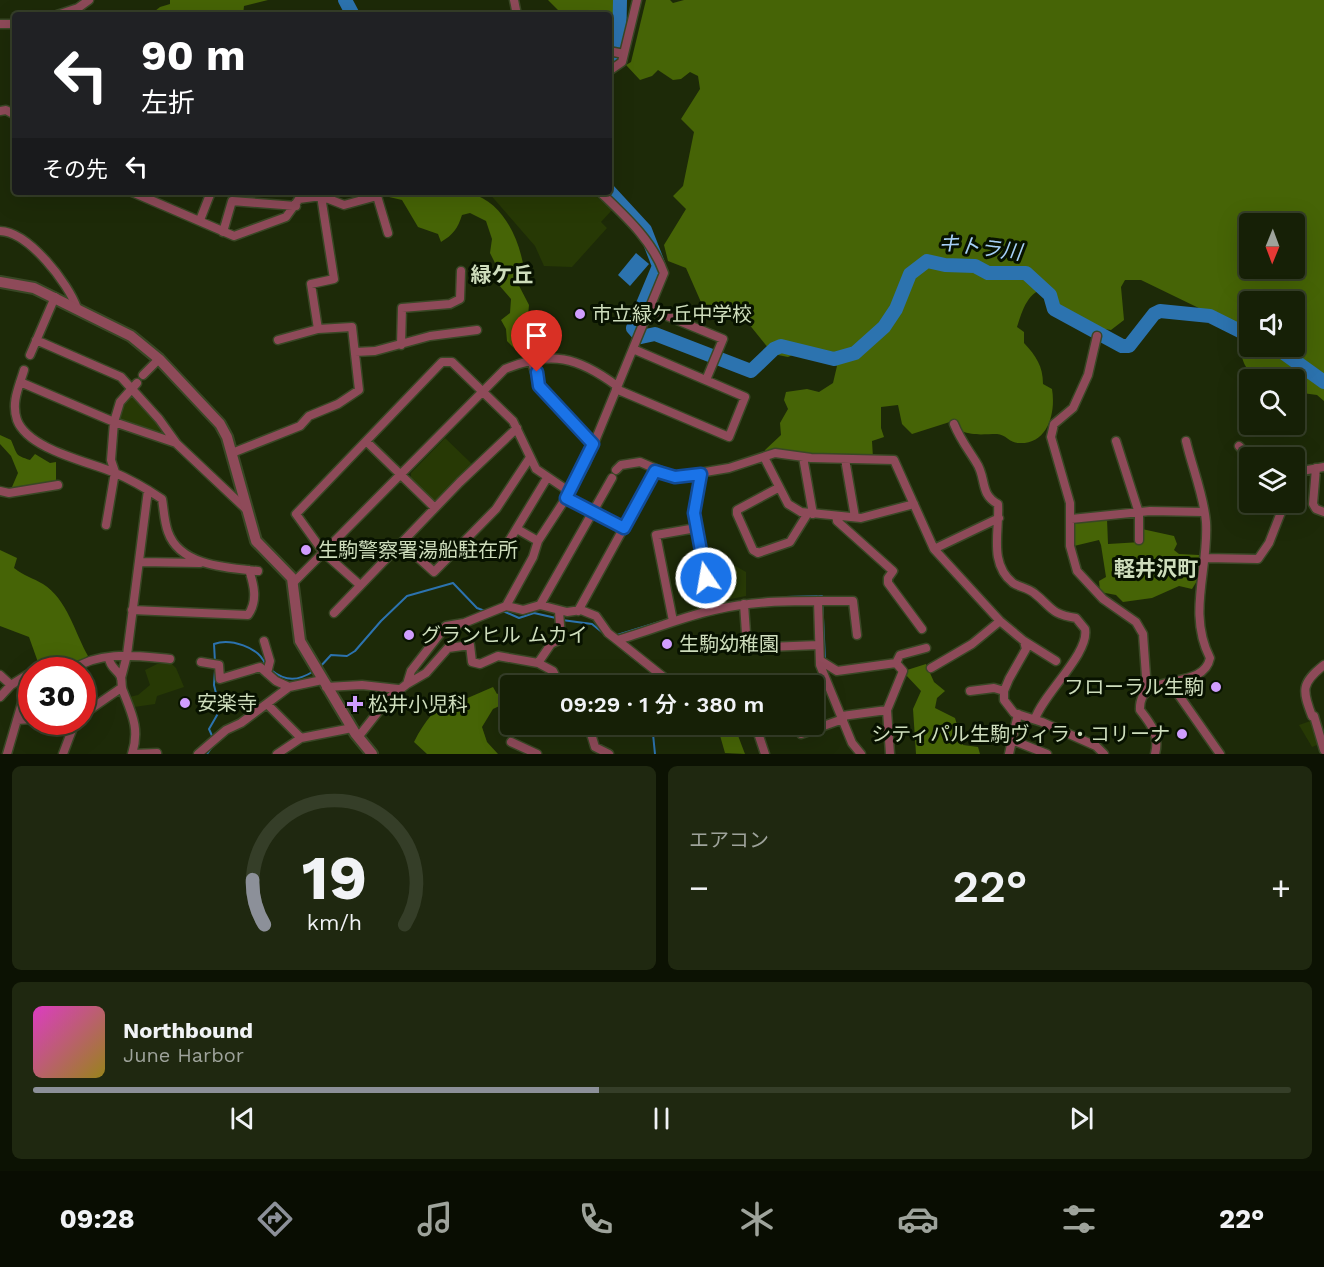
<!DOCTYPE html>
<html lang="ja">
<meta charset="utf-8">
<style>
body{margin:0;font-family:"Work Sans","Noto Sans JP",sans-serif;background:#1f2810;color:#f1f3f6;height:100vh;display:flex;flex-direction:column;font-size:22px;white-space:nowrap}
*{box-sizing:border-box;margin:0}
p{font-size:20px;color:#9ea39b}
.icon{flex:none;width:33px;height:33px;fill:none;stroke:currentColor;stroke-width:2;stroke-linecap:round;stroke-linejoin:round}
.map{position:relative;height:754px;overflow:hidden}
.sheet{display:flex;flex-direction:column;gap:12px;padding:12px;background:#0c1203;flex:1}
.sheet>*{flex:none}
.guide{position:absolute;left:12px;top:12px;width:600px;height:183px;border-radius:6px;box-shadow:0 6px 24px #0002,0 0 0 2px #353e28;background:#202124;color:#fff;overflow:hidden}
.needle{width:39px;rotate:181deg}
.buttons{position:absolute;left:1239px;top:213px;display:grid;gap:12px}
.buttons a{display:grid;place-items:center;width:66px;height:66px;border-radius:6px;background:#162006;box-shadow:0 6px 24px #0002,0 0 0 2px #353e28;font-size:30px}
.speed{position:absolute;left:18px;top:657px;display:flex;gap:12px;font-size:30px;font-weight:700;text-align:center}
.speed>*{display:grid;place-content:center;width:78px;height:78px;border-radius:50%;background:#162006;box-shadow:0 6px 24px #0002,0 0 0 2px #353e28;line-height:1}
.speed .limit{border:9px solid #d22;background:#fff;color:#111}
.pin{position:absolute;display:grid;place-items:center;width:51px;height:51px;color:#fff;margin:-62px -26px;border-radius:50% 50% 50% 0;rotate:-45deg;box-shadow:0 0 6px #0007}
.pin .icon{rotate:45deg}
.me{position:absolute;width:66px;margin:-33px;rotate:348deg;stroke-linejoin:round;filter:drop-shadow(0 0 4px #0008)}
.turn{display:flex;align-items:center;gap:21px;height:126px;padding:0 30px;font-size:27px}
.turn .icon{width:78px;height:78px;stroke-width:2.5}
.turn b{display:block;font-size:42px;line-height:51px}
.then{display:flex;align-items:center;height:57px;padding:0 30px;background:#0003;gap:12px;font-size:22px}
.big{font-size:45px;font-weight:600;line-height:1.1}
.sheet .tile{flex:1;display:flex;flex-direction:column;justify-content:center;gap:9px;min-width:0;padding:0 21px;border-radius:9px;background:#1f2810}
.sheet .dial{align-items:center;gap:0}
.dial svg{height:156px;overflow:visible;fill:none;stroke:#353e28;stroke-width:7;stroke-linecap:round;text-anchor:middle}
.dial text{fill:#f1f3f6;stroke:none}
.song{display:flex;align-items:center;gap:18px}
.cover{width:72px;height:72px;border-radius:9px;background:linear-gradient(135deg,hsl(310 70% 55%),hsl(50 70% 35%))}
.played{height:6px;border-radius:3px;background:linear-gradient(90deg,#8c9099 45%,#353e28 45%)}
.keys{display:flex;justify-content:space-around;direction:ltr}
.heat{display:flex;justify-content:space-between;align-items:center;font-size:33px;direction:ltr}
.sheet .tiles{flex:1;display:grid;gap:12px;grid-template-columns:1fr 1fr}
.tile:last-child{grid-column:span 2}
.trip{position:absolute;left:500px;top:675px;width:324px;height:60px;border-radius:6px;background:#162006;box-shadow:0 6px 24px #0002,0 0 0 2px #353e28;font-weight:600;line-height:60px;text-align:center}
.tabs{display:flex;height:96px;justify-content:space-around;align-items:center;background:#090d02;color:#9ea39b}
.tabs .icon{width:42px;height:42px}
.tabs .active{color:#8c9099}
.tabs b{font-size:27px;color:#f1f3f6}
.map>svg:first-child{display:block}
</style>
<div class="map">
<svg width="1324" height="754" viewBox="0 0 1324 754">
<rect width="100%" height="100%" fill="#1d2a08"/>
<!-- green -->
<path fill="#273905" d="M488,192H591L612,210L601,222L607,228L572,267L544,266L535,246Z
M131,395L164,428L163,434L120,420L123,404Z
M445,438L472,464L437,500H433L411,479V473Z
M732,564L746,572V596L715,602L710,578Z
M171,663L176,668L184,687L157,696L155,704L134,707L129,697L138,695L150,685L145,670L157,664Z
M1313,720L1320,744L1312,747L1299,725Z"/>
<!-- forest -->
<path fill="#466406" fill-rule="evenodd" d="M170,0H268L244,6L243,15H150L160,7L170,4Z
M548,0H617V48L609,49V15H563Z
M646,0H670L673,3L684,0H1324V401L1317,395L1295,392L1294,380C1274,379 1248,383 1242,357C1240,349 1242,338 1240,328L1141,280H1125L1121,287L1124,320L1111,330L1096,328L1056,307L1048,287C1027,292 1023,309 1017,327L1024,332V343C1036,356 1043,366 1043,384L1052,389C1056,413 1048,445 1018,443C1010,443 1005,434 997,434C983,434 975,436 961,431L956,420L912,434L902,424L898,405L881,407V428L884,437L872,441L873,458L765,456V450L781,435L780,423L788,409L784,400L786,392L807,389L819,392L833,383L837,366L797,353L788,357L773,354L744,318L704,309L686,268L668,261L664,245L686,209L673,196L683,186L694,132L681,119L700,89L698,76L690,72L681,79L673,80L658,70L652,76L640,80L626,65L631,62ZM1250,224H1294V268H1250ZM1250,302H1294V346H1250Z
M386,192C407,192 452,187 470,193C503,202 519,238 524,269L514,276L529,305L525,348L520,354L507,341L506,329L501,320L510,313L511,299L498,284L499,271L490,253L492,239L486,221L470,213L462,215C458,228 453,235 441,242L438,234L418,227L402,200L389,197Z
M0,435L11,440C18,456 15,455 30,460L35,454L50,463L56,462V484L16,489L12,487L18,473L11,456L0,444Z
M1107,519L1108,544L1141,542L1142,529L1174,536L1177,544L1174,550L1179,554L1199,555L1197,581L1192,589L1179,586L1152,598L1123,602L1116,595L1100,592L1099,581L1106,577L1101,545L1099,540L1074,546L1073,524Z
M0,550L17,558L14,568C24,576 33,578 43,584C67,599 75,633 88,656C69,667 60,670 39,665L29,637L0,626Z
M926,664L934,682L945,691L937,698L935,708L955,718L963,745L978,747L980,754H916L913,709L921,691L905,674L907,670Z
M493,687L497,694L510,688V701L493,709L482,727L487,742L498,754H427L414,742C425,720 437,706 457,693L463,700Z
M716,725H734L745,754L725,753L719,732L720,727Z"/>
<!-- water -->
<path fill="#2c73af" d="M636,253L649,264L630,286L618,275Z"/>
<g fill="none" stroke-linecap="round" stroke-linejoin="round">
<!-- stream -->
<path stroke="#2c73af" stroke-width="2" d="M786,597L822,596L825,660
M715,606L757,599
M503,611L519,618L534,613L556,618
M562,620L592,624L619,646
M614,636L669,619
M623,650L642,665
M215,662L214,644C230,638 259,647 265,664
M319,668L331,655L347,656L355,651L381,621L407,596L453,583L477,608L485,611
M271,670C286,682 298,681 314,671
M652,724L655,754
M213,738L209,729L220,710L214,685L215,670
M207,754L214,744"/>
<!-- river -->
<path stroke="#2c73af" stroke-width="14" d="M345,0L353,15
M609,66L614,63L619,50L620,0
M609,191L645,230L659,266L633,328L641,337L655,334L751,371L774,349L781,346L834,359L855,353L884,327L896,309L910,274L927,261L945,265L975,266L988,273H1026L1050,295L1054,309L1122,346H1129L1154,314L1160,311L1210,316L1250,336
M1274,346L1324,382"/>
<defs>
<path id="minor" d="M514,0L517,15
M57,15L78,8L89,0
M0,24H15
M609,51L624,54
M609,71L622,62L637,0
M0,111L6,110L15,115
M132,192L234,236L286,217L299,199
M600,192C625,216 652,240 664,273L586,463L566,498L624,528
M299,199L321,196L344,205L377,196L388,233
M200,220L211,192
M0,231C29,232 68,283 77,308
M223,232L232,201L296,206
M650,309L723,339L706,380
M318,329L311,284L334,279L321,196
M1097,336L1088,375L1073,408L1054,424L1051,437L1070,503V546L1077,571L1103,599L1136,622L1143,634L1147,690
M36,340L121,377L159,419L177,444L247,510
M401,345L402,308L450,304L460,299L461,271
M355,352L375,351L430,336L477,330
M30,355L55,297
M531,359L539,386L593,444
M24,370C19,387 11,402 17,420C28,449 86,461 113,472C130,479 147,489 162,499C164,510 164,521 168,532C180,566 227,568 258,571
M143,375L159,359
M20,382L114,422L176,443
M616,389L729,437L745,397L633,349
M954,424C960,439 968,449 976,462C987,478 979,494 998,504C1000,530 988,563 1013,583C1019,587 1028,588 1034,593C1052,607 1050,614 1076,618L1085,629C1090,653 1043,694 1035,719
M1116,441L1139,513V540
M367,442L435,508
M1239,446L1250,458
M232,453L300,426L309,416L338,404L359,390L352,327L318,329L278,340
M803,457L813,514
M765,459L788,504L801,512L861,518L914,504
M845,459L855,517
M1316,468L1313,504L1316,509L1324,512
M616,470L621,465L640,462L675,477L729,468L775,453L811,458L894,460L934,549L1000,621L1024,641L1026,649L1009,679L1004,691V700L1014,713L1042,722L1096,746L1104,754
M701,474L694,513L696,528L713,610
M1294,482L1302,471L1324,467
M778,488L737,510V514L753,550L758,553L790,542L808,513
M0,491L9,493L58,485
M836,516L837,521L893,571L888,578V583L922,629
M1071,519L1150,511L1203,512
M106,525L115,472L111,460L114,422L120,402L137,383
M517,529L538,541
M509,541L547,478
M403,544L434,572L496,509L529,459
M934,549L999,518
M1205,558L1258,559L1269,543L1285,502
M141,562L200,563
M293,583L505,369C551,350 578,357 617,386
M360,585L324,553L296,514L442,362H452L513,421L536,469L570,492
M818,601L820,665L852,743L861,754
M744,604L747,648L818,645
M540,605L612,478
M506,606L533,557L538,541L566,498
M132,610L248,615C258,601 254,585 249,570
M578,611L655,471
M334,613L460,482L517,428
M673,621L656,535L696,528
M617,640L666,679L657,686
M264,641L270,661L267,673
M1024,641L1056,661
M109,658C110,668 117,669 121,677C122,681 121,687 123,691C132,714 140,729 132,754
M821,661L837,671L896,663L903,671L887,710L890,754
M201,662L219,665L220,679L260,667L276,681L289,687
M538,663L551,644L561,639L559,611
M896,663L900,655L926,648
M931,668L972,644L1000,621
M38,670H44
M72,670C100,650 137,656 170,659
M0,675L11,685
M121,678L127,655L148,490
M1184,679L1178,694L1220,754
M407,684L426,673L448,648L470,645L472,662L480,664L498,656L538,663L553,671L560,686
M326,687L362,685L398,689
M970,691L994,688L1004,691
M0,697L11,685L32,672
M267,704L301,738
M82,715L121,688
M842,716L887,710
M1312,716C1302,690 1301,683 1324,665
M1314,716L1324,750
M17,720L32,719
M588,724L595,747L609,754
M755,724L765,754
M795,724L801,734L843,719
M359,736L389,698L407,684L411,671L446,626L464,623L506,606L523,610L540,605L567,612L581,610L596,616L608,633L617,640C650,631 681,617 714,610C760,599 807,601 853,601L857,635
M1012,740L1047,754
M511,742L537,754
M7,754L31,672
M63,754L75,722
M132,754L157,753
M198,754L226,730L241,723L289,687L322,680
M277,754L301,738L352,728
M1009,754L1018,714
M1155,754C1160,735 1151,724 1140,710C1138,669 1203,693 1210,658C1187,613 1209,569 1206,522C1204,496 1192,467 1186,441"/>
<path id="tertiary" d="M0,282L34,288L131,336L159,359L220,424L227,437L256,541L292,578L300,641L355,733L372,754"/>
</defs>
<!-- minor casing -->
<use href="#minor" stroke="#394725" stroke-width="11"/>
<!-- tertiary casing -->
<use href="#tertiary" stroke="#394725" stroke-width="14"/>
<!-- minor -->
<use href="#minor" stroke="#8e4a59" stroke-width="8"/>
<!-- tertiary -->
<use href="#tertiary" stroke="#8e4a59" stroke-width="10"/>
</g>
<g fill="none" stroke-linecap="round" stroke-linejoin="round">
<defs>
<path id="route" d="M537,372L539,386L593,444L566,498L624,528L655,471L675,477L701,474L694,513L706,578"/>
</defs>
<!-- route casing -->
<use href="#route" stroke="#114b97" stroke-width="15"/>
<!-- route -->
<use href="#route" stroke="#1a73e8" stroke-width="10"/>
</g>
<!-- markers -->
<g fill="#d09dfe" stroke="#081200" stroke-width="2">
<circle cx="580" cy="314" r="6"/>
<circle cx="306" cy="550" r="6"/>
<circle cx="409" cy="635" r="6"/>
<circle cx="667" cy="644" r="6"/>
<circle cx="1216" cy="687" r="6"/>
<circle cx="185" cy="703" r="6"/>
<path d="M352 695h6v6h6v6h-6v6h-6v-6h-6v-6h6z"/>
<circle cx="1182" cy="734" r="6"/>
</g>
<g text-anchor="middle" dominant-baseline="central" stroke-width="6" stroke-linejoin="round" paint-order="stroke">
<!-- poi labels -->
<g font-size="20" fill="#ceddbc" stroke="#081200" text-anchor="start">
<text x="592" y="314">市立緑ケ丘中学校</text>
<text x="318" y="550">生駒警察署湯船駐在所</text>
<text x="421" y="635">グランヒル ムカイ</text>
<text x="679" y="644">生駒幼稚園</text>
<text x="1204" y="687" text-anchor="end">フローラル生駒</text>
<text x="197" y="703">安楽寺</text>
<text x="368" y="704">松井小児科</text>
<text x="1170" y="734" text-anchor="end">シティパル生駒ヴィラ・コリーナ</text>
</g>
<!-- water labels -->
<g font-size="21" font-style="italic" fill="#a6cff6" stroke="#081200">
<text transform="translate(980 247) rotate(7)">キトラ川</text>
</g>
<!-- neighbourhood labels -->
<g font-size="21" font-weight="bold" fill="#ceddbc" stroke="#081200">
<text x="502" y="274">緑ケ丘</text>
<text x="1156" y="568">軽井沢町</text>
</g>
</g>
</svg>
<div class="buttons">
<a><svg class="needle" viewBox="-14 -14 28 28"><path d="M0-13l5 13h-10z" fill="#e53935"/><path d="M0 13l5-13h-10z" fill="#9ea39b"/></svg></a>
<a><svg class="icon" aria-label="sound" viewBox="0 0 24 24"><path d="M4 9h4l5-4v14l-5-4H4zM17 9q2 3 0 6"/></svg></a>
<a><svg class="icon" aria-label="search" viewBox="0 0 24 24"><circle cx="10" cy="10" r="6"/><path d="M15 15l6 6"/></svg></a>
<a><svg class="icon" aria-label="layers" viewBox="0 0 24 24"><path d="M12 4l9 5-9 5-9-5zM3 14l9 5 9-5"/></svg></a>
</div>
<div class="speed"><div class="limit">30</div></div>
<div class="pin" style="left:537px;top:372px;background:#d93025"><svg class="icon" aria-label="arrive" viewBox="0 0 24 24"><path d="M6 21V4h12l-3 4 3 4H6"/></svg></div>
<svg class="me" style="left:706px;top:578px" viewBox="-20 -20 40 40"><circle r="17" fill="#1a73e8" stroke="#fff" stroke-width="3"/><path d="M0-11L8 9 0 5-8 9z" fill="#fff"/></svg>
<div class="trip">09:29 · 1 分 · 380 m</div>
<div class="guide">
<div class="turn"><svg class="icon" aria-label="left" viewBox="0 0 24 24"><path d="M17 20v-9H6M10 6l-5 5 5 5"/></svg><div><b>90 m</b>左折</div></div>
<div class="then">その先<svg class="icon" aria-label="left" viewBox="0 0 24 24"><path d="M17 20v-9H6M10 6l-5 5 5 5"/></svg></div>
</div>
</div>
<section class="sheet">
<div class="tiles">
<div class="tile dial"><svg viewBox="0 0 100 80">
<path d="M14 69A42 42 0 1 1 86 69"/>
<path d="M14 69A42 42 0 0 1 8 46" stroke="#8c9099"/>
<text x="50" y="56" font-size="32" font-weight="700">19</text>
<text x="50" y="72" font-size="11">km/h</text>
</svg></div>
<div class="tile"><p>エアコン</p>
<div class="heat"><a>−</a><b class="big">22°</b><a>+</a></div>
</div>
<div class="tile">
<div class="song"><i class="cover"></i><div><b>Northbound</b><p>June Harbor</p></div></div>
<div class="played"></div>
<div class="keys"><svg class="icon" aria-label="previous" viewBox="0 0 24 24"><path d="M18 5L8 12l10 7zM5 5v14"/></svg><svg class="icon" aria-label="pause" viewBox="0 0 24 24"><path d="M8 5v14M16 5v14"/></svg><svg class="icon" aria-label="next" viewBox="0 0 24 24"><path d="M6 5l10 7-10 7zM19 5v14"/></svg></div>
</div>
</div>
</section>
<nav class="tabs">
<b>09:28</b>
<svg class="icon active" aria-label="directions" viewBox="0 0 24 24"><path d="M12 3l9 9-9 9-9-9zM9 14v-3h6M13 9l2 2-2 2"/></svg>
<svg class="icon" aria-label="music" viewBox="0 0 24 24"><path d="M9 18V5l10-2v13"/><circle cx="6" cy="18" r="3"/><circle cx="16" cy="16" r="3"/></svg>
<svg class="icon" aria-label="phone" viewBox="0 0 24 24"><path d="M5 4h4l2 5-3 2q2 4 5 5l2-3 5 2v4C11 20 4 13 5 4z"/></svg>
<svg class="icon" aria-label="climate" viewBox="0 0 24 24"><path d="M12 3v18M4 7l16 10M4 17L20 7"/></svg>
<svg class="icon" aria-label="car" viewBox="0 0 24 24"><path d="M5 17H2v-5l4-1 3-4h7l3 4 3 1v5h-3M9 17h6M6 11h13"/><circle cx="7" cy="17" r="2"/><circle cx="17" cy="17" r="2"/></svg>
<svg class="icon" aria-label="filters" viewBox="0 0 24 24"><path d="M4 7h16M4 17h16"/><circle cx="9" cy="7" r="2"/><circle cx="15" cy="17" r="2"/></svg>
<b>22°</b>
</nav>
